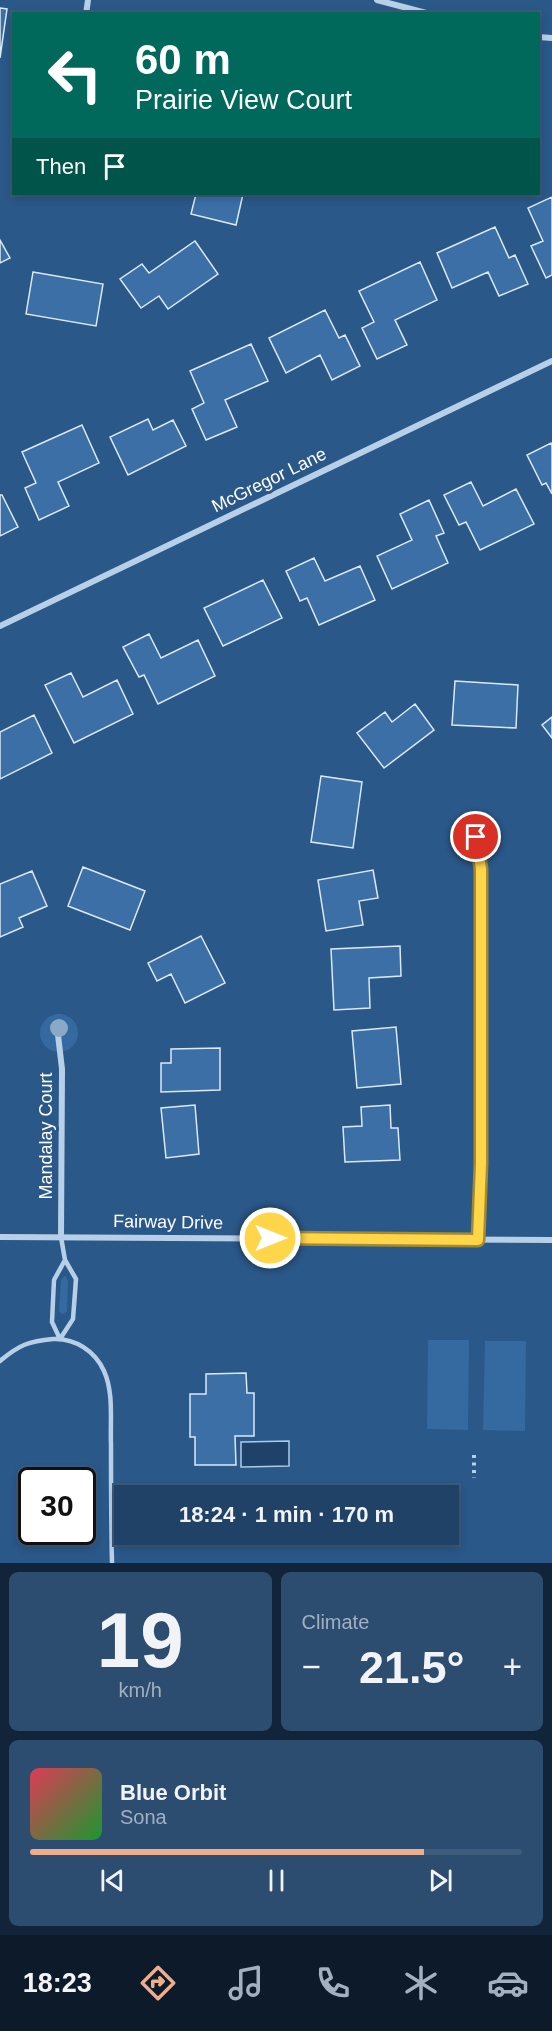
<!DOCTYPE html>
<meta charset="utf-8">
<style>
body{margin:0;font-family:Arial,sans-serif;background:#2d4d70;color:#f1f3f6;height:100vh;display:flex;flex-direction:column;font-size:22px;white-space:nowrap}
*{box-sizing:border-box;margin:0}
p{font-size:20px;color:#a2b0c0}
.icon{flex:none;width:33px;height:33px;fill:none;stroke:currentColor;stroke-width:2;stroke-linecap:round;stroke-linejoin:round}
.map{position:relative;height:1563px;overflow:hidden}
.side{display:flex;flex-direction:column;gap:9px;padding:9px;background:#122439;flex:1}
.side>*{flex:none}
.top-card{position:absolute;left:12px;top:12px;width:528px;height:183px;border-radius:0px;box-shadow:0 3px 9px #0003,0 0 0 2px #3d5b7b;background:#00695c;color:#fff;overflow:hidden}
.speed{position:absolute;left:18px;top:1467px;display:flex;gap:12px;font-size:30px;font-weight:700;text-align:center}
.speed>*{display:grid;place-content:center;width:78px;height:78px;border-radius:50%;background:#204267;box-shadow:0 3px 9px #0003,0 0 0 2px #3d5b7b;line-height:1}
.speed .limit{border:3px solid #111;border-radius:9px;background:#fff;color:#111}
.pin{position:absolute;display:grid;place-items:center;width:51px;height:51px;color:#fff;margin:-26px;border:3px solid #fff;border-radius:50%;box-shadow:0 2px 6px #0007}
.me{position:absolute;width:66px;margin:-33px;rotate:90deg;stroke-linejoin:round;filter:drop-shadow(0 0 4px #0008)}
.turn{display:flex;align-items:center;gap:21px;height:126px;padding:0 24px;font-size:27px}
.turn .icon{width:78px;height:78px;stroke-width:2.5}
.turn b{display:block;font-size:42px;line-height:51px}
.then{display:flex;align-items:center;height:57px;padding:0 24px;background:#0003;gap:12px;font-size:22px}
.big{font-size:45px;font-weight:800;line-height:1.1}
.side .card{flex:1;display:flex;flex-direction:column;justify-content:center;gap:9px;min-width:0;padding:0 21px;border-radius:9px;background:#2d4d70}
.side .dial{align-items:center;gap:0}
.dial b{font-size:78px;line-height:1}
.song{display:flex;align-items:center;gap:18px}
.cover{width:72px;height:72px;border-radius:9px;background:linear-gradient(135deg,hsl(350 70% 55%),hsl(130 70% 35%))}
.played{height:6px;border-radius:3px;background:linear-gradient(90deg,#eead8d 80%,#3d5b7b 80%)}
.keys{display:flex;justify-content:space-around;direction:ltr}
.heat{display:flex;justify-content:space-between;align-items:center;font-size:33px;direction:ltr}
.side .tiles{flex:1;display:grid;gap:9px;grid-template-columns:1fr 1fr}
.card:last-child{grid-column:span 2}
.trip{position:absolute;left:114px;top:1485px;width:345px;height:60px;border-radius:0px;background:#204267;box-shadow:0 3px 9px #0003,0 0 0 2px #3d5b7b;font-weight:800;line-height:60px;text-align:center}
.dock{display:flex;height:96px;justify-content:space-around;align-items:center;background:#0d1a29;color:#a2b0c0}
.dock .icon{width:42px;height:42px}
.dock .current{color:#eead8d}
.dock b{font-size:27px;color:#f1f3f6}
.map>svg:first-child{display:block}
</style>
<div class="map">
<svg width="552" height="1563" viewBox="0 0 552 1563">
<rect width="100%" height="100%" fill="#2a5889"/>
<!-- green -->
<path fill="#356aa0" d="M457 835a19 19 0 1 1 38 0a19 19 0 1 1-38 0Z
M40 1033a19 19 0 1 1 38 0a19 19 0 1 1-38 0Z
M65,1276L68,1280L67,1312L62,1314L59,1311L61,1280Z
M428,1340H469L468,1430L427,1429Z
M485,1341H526L525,1431L483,1430Z"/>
<!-- water -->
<path fill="#1e426a" stroke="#accbe9" stroke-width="1.5" d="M289,1441V1466L241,1467V1442Z"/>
<!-- building -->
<path fill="#3b6fa5" stroke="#dbe9f7" stroke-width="1.5" d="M0,8L7,9L0,58Z
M196,194H243L236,225L191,214Z
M552,197V275L546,278L531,246L543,241L528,208Z
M495,227L509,258L515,255L528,284L499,296L488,272L452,288L437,253Z
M0,240L10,258L0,263Z
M195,241L218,274L168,309L159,296L141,308L120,279L142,264L149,273Z
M420,262L437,300L395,320L407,345L377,359L362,328L374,322L359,291Z
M33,272L103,284L96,326L26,314Z
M325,310L339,338L345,335L360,366L332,380L320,355L286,373L269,338Z
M251,344L268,381L225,400L237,427L206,440L192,409L204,403L190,371Z
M148,419L153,430L173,420L186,446L128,475L110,437Z
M82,425L99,463L58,482L69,506L39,520L25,488L36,483L22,452Z
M551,443L552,446V494L546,483L542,485L527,455Z
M471,482L483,506L516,489L534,524L480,550L466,522L459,525L444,495Z
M0,495H2L18,527L0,536Z
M429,500L444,533L436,536L448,563L392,589L377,556L412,540L400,514Z
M314,558L325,581L360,566L375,600L319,625L307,598L300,601L286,571Z
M263,580L282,618L223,646L204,608Z
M149,634L161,658L198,640L215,676L158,704L144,675L139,677L123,647Z
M71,673L83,697L117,680L133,714L74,743L45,685Z
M455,681L518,685L516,728L452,725Z
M415,704L434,730L384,768L357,733L385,712L392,722Z
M34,715L52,753L0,779V732Z
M552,717V738L542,725Z
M321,776L362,782L353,848L311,842Z
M83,867L145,891L130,930L68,906Z
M373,870L378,898L359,901L363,925L326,931L318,880Z
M32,871L47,906L19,918L23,927L0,937V884Z
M201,936L225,983L185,1003L171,974L157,981L148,963Z
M400,946L401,976L369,978L370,1008L334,1010L331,949Z
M396,1027L401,1084L357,1088L352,1031Z
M220,1048V1090L161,1092V1063H171V1049Z
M195,1105L199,1154L166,1158L161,1108Z
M390,1105L391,1128H398L400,1160L345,1162L343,1127L362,1126L361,1107Z
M246,1373L247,1393H254V1436H235L236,1465H195V1437H190V1394H206V1374Z"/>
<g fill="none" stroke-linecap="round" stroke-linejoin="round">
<!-- path -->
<path stroke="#b7d0e8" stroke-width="4" stroke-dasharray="3 4.5" stroke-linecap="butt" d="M474,1455V1478"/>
<!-- lane -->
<path stroke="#b7d0e8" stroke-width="4.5" d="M60,1339L73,1319L76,1279L65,1260L61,1237
M60,1339L52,1322L54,1280L65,1260
M0,1361C19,1345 29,1341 53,1339C75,1338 95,1351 104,1371C114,1393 110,1421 111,1444C111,1484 111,1523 112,1563"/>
<!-- street -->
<path stroke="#b7d0e8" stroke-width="6" d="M377,0L430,14
M86,14L88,0
M538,37L552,38
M0,626L552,361
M476,837L481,869V1164L479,1240
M58,1035L62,1069L61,1237
M0,1237L552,1240"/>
</g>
<!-- trees -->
<g fill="#8ba8c6">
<circle cx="473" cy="835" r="9"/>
<circle cx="59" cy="1028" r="9"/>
</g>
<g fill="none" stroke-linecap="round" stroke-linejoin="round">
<defs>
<path id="route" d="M270,1238L478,1240L481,1164V869L476,837"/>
</defs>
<!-- route casing -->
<use href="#route" stroke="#a68a30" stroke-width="15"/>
<!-- route -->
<use href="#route" stroke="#ffd54a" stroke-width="10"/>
</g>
<g text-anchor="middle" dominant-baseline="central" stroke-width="6" stroke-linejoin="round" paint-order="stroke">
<!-- street labels -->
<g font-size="18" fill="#fff" stroke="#2a5889">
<text transform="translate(269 480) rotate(-26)">McGregor Lane</text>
<text transform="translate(46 1136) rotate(-90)">Mandalay Court</text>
<text transform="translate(168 1222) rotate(1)">Fairway Drive</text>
</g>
</g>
</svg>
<div class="speed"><div class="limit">30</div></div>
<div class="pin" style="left:476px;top:837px;background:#d93025"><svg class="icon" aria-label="arrive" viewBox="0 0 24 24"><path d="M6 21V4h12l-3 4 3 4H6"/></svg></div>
<svg class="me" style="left:270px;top:1238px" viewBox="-20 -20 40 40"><circle r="17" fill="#ffd54a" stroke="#fff" stroke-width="3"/><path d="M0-11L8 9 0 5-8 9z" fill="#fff"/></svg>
<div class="trip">18:24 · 1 min · 170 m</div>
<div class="top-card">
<div class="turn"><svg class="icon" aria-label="left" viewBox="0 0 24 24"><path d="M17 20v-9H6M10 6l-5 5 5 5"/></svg><div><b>60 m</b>Prairie View Court</div></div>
<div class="then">Then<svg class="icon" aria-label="arrive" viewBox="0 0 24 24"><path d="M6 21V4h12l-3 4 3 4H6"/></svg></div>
</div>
</div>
<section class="side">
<div class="tiles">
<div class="card dial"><b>19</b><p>km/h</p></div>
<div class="card"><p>Climate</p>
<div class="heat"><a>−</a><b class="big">21.5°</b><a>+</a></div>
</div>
<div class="card">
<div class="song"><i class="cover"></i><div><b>Blue Orbit</b><p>Sona</p></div></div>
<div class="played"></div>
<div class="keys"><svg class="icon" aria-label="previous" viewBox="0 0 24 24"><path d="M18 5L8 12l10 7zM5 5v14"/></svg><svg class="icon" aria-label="pause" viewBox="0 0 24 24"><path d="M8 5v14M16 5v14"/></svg><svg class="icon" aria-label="next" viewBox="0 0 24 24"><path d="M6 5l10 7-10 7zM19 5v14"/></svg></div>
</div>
</div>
</section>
<nav class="dock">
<b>18:23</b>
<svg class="icon current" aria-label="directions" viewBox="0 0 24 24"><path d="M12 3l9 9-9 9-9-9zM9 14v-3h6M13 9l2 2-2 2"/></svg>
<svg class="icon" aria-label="music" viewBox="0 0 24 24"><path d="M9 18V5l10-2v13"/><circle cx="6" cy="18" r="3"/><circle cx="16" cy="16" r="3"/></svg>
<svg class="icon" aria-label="phone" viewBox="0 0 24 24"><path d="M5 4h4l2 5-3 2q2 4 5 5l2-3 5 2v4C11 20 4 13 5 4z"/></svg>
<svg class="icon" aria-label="climate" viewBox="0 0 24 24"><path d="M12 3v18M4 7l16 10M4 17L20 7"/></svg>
<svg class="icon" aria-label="car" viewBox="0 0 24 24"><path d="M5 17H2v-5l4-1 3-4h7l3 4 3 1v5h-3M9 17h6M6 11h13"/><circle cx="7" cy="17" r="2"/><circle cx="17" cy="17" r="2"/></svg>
</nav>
